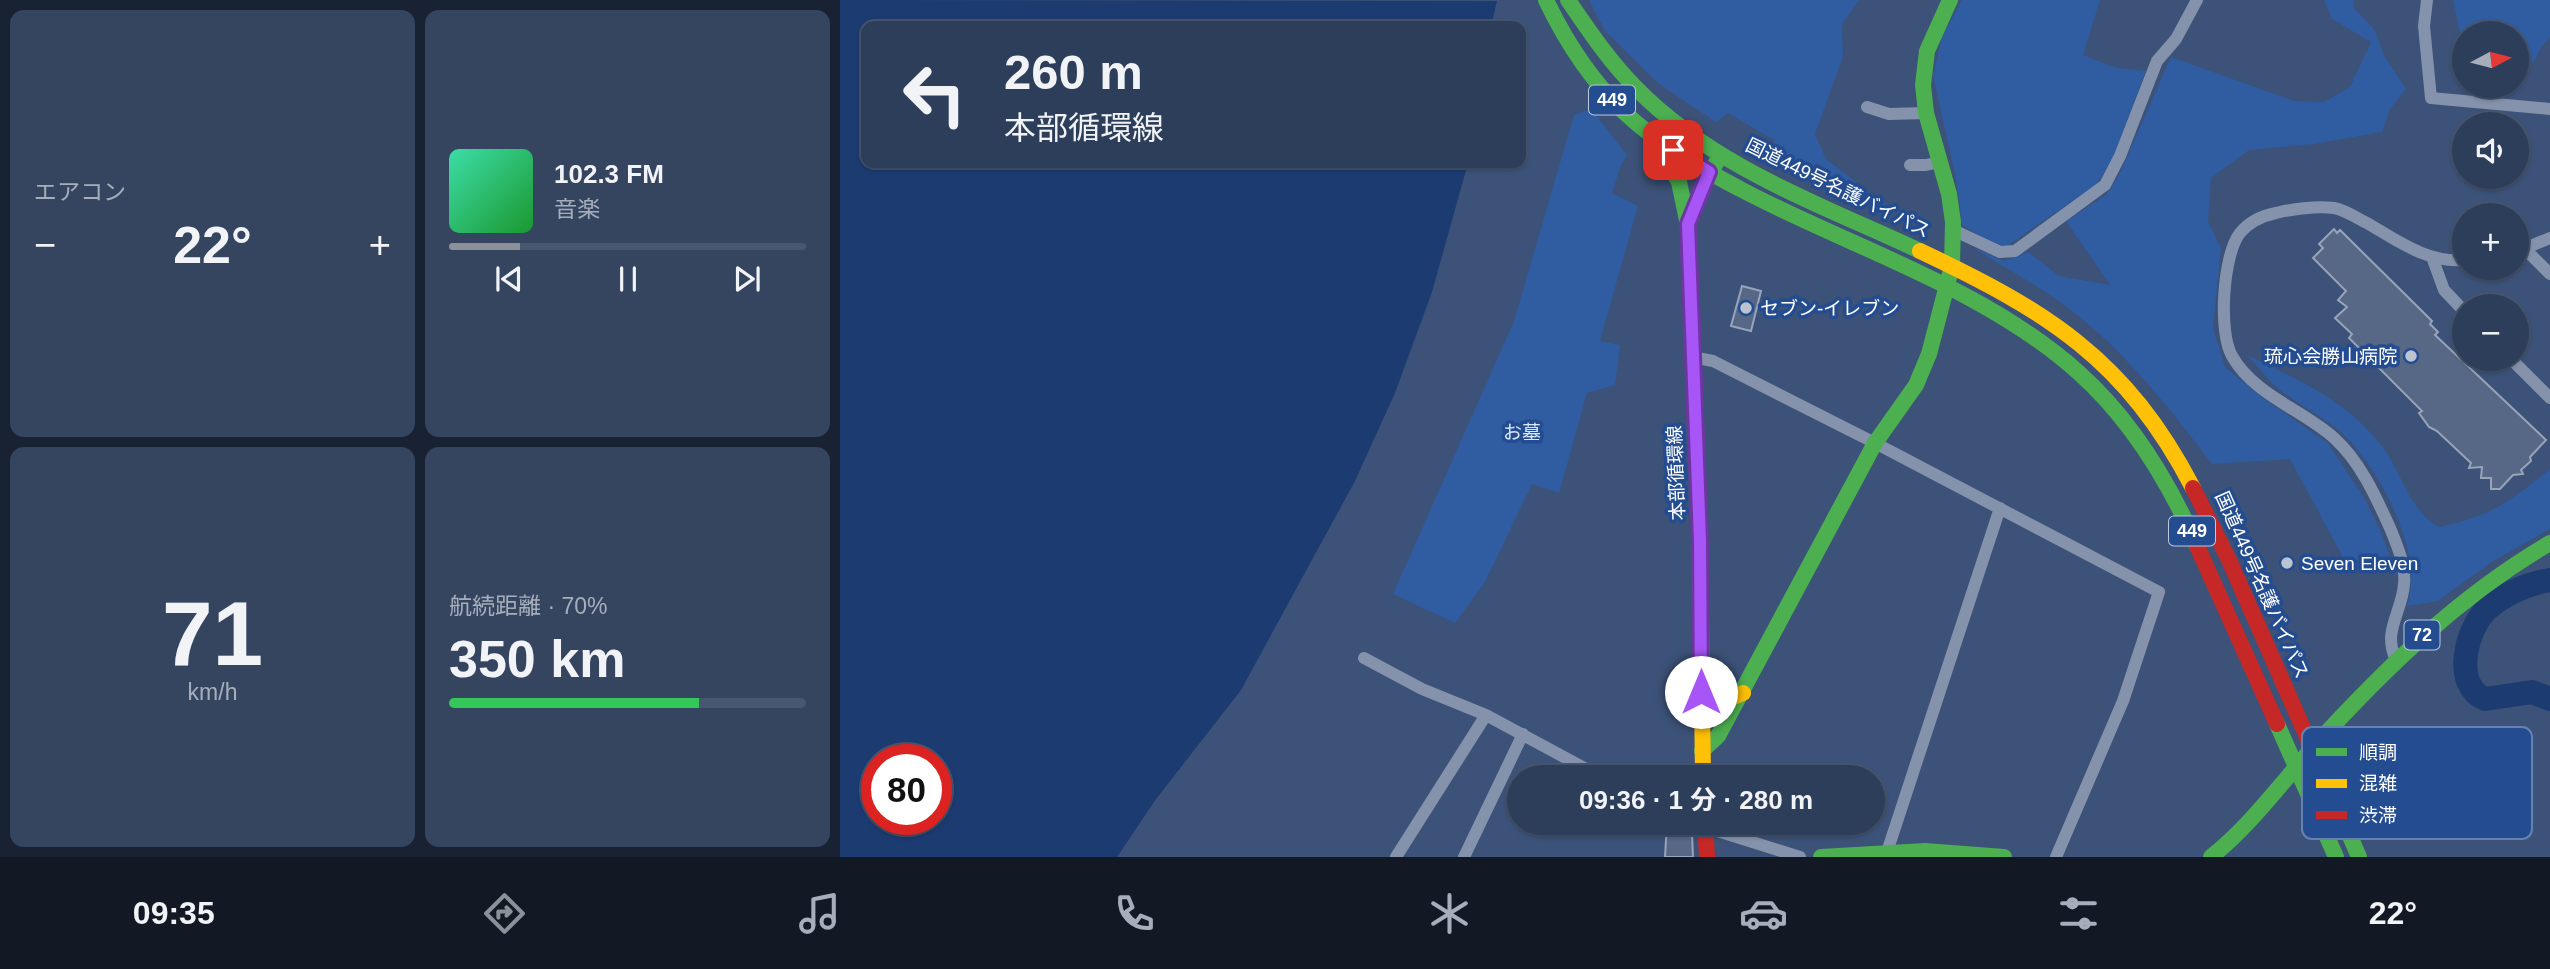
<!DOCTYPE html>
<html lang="ja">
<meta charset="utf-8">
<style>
body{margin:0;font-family:Helvetica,"Noto Sans JP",sans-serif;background:#354560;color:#f1f3f6;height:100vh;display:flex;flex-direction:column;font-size:26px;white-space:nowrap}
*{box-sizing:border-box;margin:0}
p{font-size:23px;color:#a7aebb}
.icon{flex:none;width:38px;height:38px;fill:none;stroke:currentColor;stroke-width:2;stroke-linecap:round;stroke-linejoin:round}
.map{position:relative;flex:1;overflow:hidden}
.details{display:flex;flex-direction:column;gap:10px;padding:10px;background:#192232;width:840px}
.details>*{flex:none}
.guide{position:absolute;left:21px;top:21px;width:665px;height:147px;border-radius:14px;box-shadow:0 2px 5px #0004,0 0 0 2px #485770;background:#2d3e5a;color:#f1f3f6;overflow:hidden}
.needle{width:46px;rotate:83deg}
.tools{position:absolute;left:1612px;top:21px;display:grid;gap:14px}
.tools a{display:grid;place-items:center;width:77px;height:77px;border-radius:50%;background:#2d3e5a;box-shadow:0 2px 5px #0004,0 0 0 2px #485770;font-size:35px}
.speed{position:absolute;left:21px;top:744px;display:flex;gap:14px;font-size:35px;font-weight:700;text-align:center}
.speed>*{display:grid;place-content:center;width:91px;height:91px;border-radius:50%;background:#2d3e5a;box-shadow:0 2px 5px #0004,0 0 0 2px #485770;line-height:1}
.speed .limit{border:10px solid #d22;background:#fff;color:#111}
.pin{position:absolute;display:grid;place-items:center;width:60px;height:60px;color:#fff;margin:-30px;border-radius:14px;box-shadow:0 4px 10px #0006}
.me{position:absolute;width:77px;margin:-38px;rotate:0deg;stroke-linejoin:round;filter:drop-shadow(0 0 5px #0008)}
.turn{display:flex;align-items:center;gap:24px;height:147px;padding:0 28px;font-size:32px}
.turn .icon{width:91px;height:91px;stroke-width:2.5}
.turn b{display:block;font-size:49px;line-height:60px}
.big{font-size:52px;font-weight:700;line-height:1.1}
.details .tile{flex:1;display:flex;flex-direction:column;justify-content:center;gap:10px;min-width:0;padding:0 24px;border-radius:14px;background:#354560}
.details .dial{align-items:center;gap:0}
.dial b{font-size:91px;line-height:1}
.song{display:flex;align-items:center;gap:21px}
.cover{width:84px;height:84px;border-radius:10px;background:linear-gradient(135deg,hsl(160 70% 55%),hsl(130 70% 35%))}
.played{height:7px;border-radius:4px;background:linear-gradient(90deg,#8c9099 20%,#485770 20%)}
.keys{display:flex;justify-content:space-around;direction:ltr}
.heat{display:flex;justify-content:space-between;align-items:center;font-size:38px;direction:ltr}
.charge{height:10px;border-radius:5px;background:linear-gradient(90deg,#34c759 70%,#485770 0)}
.details .tiles{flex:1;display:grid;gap:10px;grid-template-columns:repeat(2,1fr)}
.trip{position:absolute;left:667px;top:765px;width:378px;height:70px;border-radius:35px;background:#2d3e5a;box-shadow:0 2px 5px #0004,0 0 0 2px #485770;font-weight:700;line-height:70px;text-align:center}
.dock{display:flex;height:112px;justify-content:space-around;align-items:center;background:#121924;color:#a7aebb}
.dock .icon{width:49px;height:49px}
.dock .selected{color:#8c9099}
.dock b{font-size:32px;color:#f1f3f6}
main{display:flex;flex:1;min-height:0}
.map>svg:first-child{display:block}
</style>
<main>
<section class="details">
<div class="tiles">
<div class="tile"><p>エアコン</p>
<div class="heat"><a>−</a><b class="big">22°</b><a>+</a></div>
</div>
<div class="tile">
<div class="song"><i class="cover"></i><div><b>102.3 FM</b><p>音楽</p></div></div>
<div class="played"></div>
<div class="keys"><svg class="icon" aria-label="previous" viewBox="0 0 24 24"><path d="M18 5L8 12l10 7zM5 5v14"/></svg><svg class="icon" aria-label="pause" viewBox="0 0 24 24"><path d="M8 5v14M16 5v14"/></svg><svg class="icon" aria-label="next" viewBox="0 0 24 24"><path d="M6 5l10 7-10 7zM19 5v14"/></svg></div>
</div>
<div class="tile dial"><b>71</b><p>km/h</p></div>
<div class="tile"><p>航続距離 · 70%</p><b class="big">350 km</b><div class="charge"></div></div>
</div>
</section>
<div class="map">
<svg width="1710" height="857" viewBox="0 0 1710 857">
<rect width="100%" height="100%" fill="#3c5278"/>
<!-- green -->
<path fill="#305ca2" d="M749,0H1019L1002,24L1003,57L975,134L986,159L1037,198L1068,217L938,161L934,140L888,113L876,122L819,84L765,31Z
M1122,0H1260L1243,55L1277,68L1306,71L1272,160L1257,184L1167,246L1155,245L1122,225L1117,183L1093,76L1102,37Z
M1484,0H1513L1514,8L1534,29L1545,57L1566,89L1550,109L1542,132L1474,144L1409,150L1371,178L1368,221L1381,248L1373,328L1385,367L1423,398L1488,443L1524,498L1541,532L1557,576L1529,561L1504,559L1450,459L1372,464C1331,410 1289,356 1236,314C1204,288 1166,269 1132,247L1164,261L1188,252L1219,276L1270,285L1226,221L1266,195L1280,173L1331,57L1454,101L1484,102L1510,87L1531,42L1492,19Z
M1613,0H1710V37C1694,52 1700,64 1677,74L1676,33H1624V51Z
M751,109L787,155L781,165L772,193L798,206L760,341L780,345L775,385L747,393L719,493L692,484L645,582L615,623L553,594L674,321L734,115Z
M1407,355C1457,379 1510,402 1544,449C1563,475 1569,510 1599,527C1651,516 1669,502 1710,469V529L1653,561L1598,601L1567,606C1584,554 1544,478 1509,440C1488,417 1455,405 1432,383C1423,374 1416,364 1407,355Z"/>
<!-- water -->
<path fill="#1c3b71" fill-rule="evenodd" d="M0,0L657,1L651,26H26V163H628L592,292L555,393L515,481L401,690L316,799L277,857H0ZM37,760H96V819H37Z"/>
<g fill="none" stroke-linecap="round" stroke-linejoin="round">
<!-- river -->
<path stroke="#1c3b71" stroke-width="24" d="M1710,580C1687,584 1664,594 1647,609C1626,629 1612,685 1645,699L1692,692L1710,699"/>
</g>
<!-- building -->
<path fill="#566886" stroke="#98a4b9" stroke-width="2" d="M1494,229L1497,233L1500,230L1592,321L1590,324L1598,332L1595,335L1706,440L1690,457L1691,461L1681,470L1683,474L1673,475L1660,489H1651V478H1641L1642,467L1629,468L1631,463L1597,431L1589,427L1579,413L1582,411L1509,338L1512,334L1495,318L1507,307L1498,300L1506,291L1473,258L1483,248L1479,244Z
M902,286L921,291L911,331L891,326Z
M827,824L852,834L853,857H825Z"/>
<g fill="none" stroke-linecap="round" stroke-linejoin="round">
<!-- street -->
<path stroke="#8493ab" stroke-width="12" d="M1587,0L1584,26L1591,98L1710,109
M1027,107L1049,114L1086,113
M1070,165H1086L1100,162
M1113,230L1160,252L1175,251L1265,185L1280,156L1317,61L1336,39L1357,0
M1685,249L1710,274
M1676,252L1710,238
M1592,257L1604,290L1624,311
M852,357L873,361L1035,443L1319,592L1283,701L1216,857
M1671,359L1710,398
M524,658L582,689L646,715L761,777
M1556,660C1542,631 1562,613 1564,584C1566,566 1557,545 1550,528C1536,497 1520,461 1494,438C1463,410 1414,395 1392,356C1378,332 1383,254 1400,233C1409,222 1421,216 1436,213C1452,209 1476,206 1494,208C1505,210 1517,218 1527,223C1558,241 1587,263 1624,260
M849,822L960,857
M1047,852L1160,508
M556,857L646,715
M624,857L683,734"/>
<!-- fast -->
<path stroke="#4caf50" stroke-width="16" d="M706,0C726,42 751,80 784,112C819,145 862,169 904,191C1015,249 1144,288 1238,372C1292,420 1329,482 1357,546
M728,0C749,31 770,62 796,88C874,168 982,205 1080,251
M815,140L839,182L847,220
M855,404L848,224L855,202L877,161
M1437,724L1496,857
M862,751L878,736L1035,443L1076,385L1089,354L1112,266L1113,222L1109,194L1086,113L1083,85L1087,51L1110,0
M1474,753L1519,857
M981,857L1085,851L1164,857
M1371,857C1411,825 1442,782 1476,744C1547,667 1619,596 1710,543"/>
<!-- slow -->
<path stroke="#ffc107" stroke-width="16" d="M1080,251C1207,311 1286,359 1353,488
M855,404L860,540L863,777
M861,692L882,702L903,693"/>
<!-- jam -->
<path stroke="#c62828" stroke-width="16" d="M1353,488L1389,560L1474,753
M1357,546L1437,724
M865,822L867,857"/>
</g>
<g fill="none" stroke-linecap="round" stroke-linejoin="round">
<defs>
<path id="route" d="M833,150L869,172L848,224L860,540L861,692"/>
</defs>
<!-- route casing -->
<use href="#route" stroke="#6d37a1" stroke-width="18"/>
<!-- route -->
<use href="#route" stroke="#a855f7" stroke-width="12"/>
</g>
<!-- markers -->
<g fill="#bbc2d0" stroke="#244c90" stroke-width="2.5">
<circle cx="906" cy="308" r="7"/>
<circle cx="1571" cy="356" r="7"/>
<circle cx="1447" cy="563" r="7"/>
</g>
<g text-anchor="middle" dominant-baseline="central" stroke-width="7" stroke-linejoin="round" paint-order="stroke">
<!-- shield labels -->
<g fill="#244c90" stroke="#bdc9de" stroke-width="2">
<rect x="749" y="85.5" width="46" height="29" rx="5"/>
<rect x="1329" y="516.5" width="46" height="29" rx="5"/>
<rect x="1564.5" y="620.5" width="35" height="29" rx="5"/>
</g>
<g font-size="18" font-weight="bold" fill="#fff">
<text x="772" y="100">449</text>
<text x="1352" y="531">449</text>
<text x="1582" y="635">72</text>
</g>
<!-- street labels -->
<g font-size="19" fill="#fff" stroke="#244c90">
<text transform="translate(998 188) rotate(26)">国道449号名護バイパス</text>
<text transform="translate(836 473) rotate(-92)">本部循環線</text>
<text transform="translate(1422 585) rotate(66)">国道449号名護バイパス</text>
</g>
<!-- poi labels -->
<g font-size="19" fill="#fff" stroke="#244c90" text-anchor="start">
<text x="920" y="308">セブン-イレブン</text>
<text x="1557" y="356" text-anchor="end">琉心会勝山病院</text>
<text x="1461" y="563">Seven Eleven</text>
</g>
<!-- park labels -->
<g font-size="19" fill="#dae6f9" stroke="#244c90">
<text x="682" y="432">お墓</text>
</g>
</g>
<!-- legend -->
<rect x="1462" y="727" width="230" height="112" rx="10" fill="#244c90" stroke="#6682b1" stroke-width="2"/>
<rect x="1476" y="748" width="31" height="8" fill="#4caf50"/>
<rect x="1476" y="779" width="31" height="9" fill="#ffc107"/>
<rect x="1476" y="811" width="31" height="8" fill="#c62828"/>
<g font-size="19" fill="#fff">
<text x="1519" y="759">順調</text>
<text x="1519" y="790">混雑</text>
<text x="1519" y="822">渋滞</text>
</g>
</svg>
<div class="tools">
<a><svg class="needle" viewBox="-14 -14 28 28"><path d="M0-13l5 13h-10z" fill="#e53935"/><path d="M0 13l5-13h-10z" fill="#a7aebb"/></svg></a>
<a><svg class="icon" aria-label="sound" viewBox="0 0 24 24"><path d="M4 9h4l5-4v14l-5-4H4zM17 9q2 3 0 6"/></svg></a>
<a>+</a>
<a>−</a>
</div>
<div class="speed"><div class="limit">80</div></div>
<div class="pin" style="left:833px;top:150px;background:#d93025"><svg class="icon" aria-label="arrive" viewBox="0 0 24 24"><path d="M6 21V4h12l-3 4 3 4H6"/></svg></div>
<svg class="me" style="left:861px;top:692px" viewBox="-20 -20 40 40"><circle r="19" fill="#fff"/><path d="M0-13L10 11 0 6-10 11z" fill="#a855f7"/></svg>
<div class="trip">09:36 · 1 分 · 280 m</div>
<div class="guide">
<div class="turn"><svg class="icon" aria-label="left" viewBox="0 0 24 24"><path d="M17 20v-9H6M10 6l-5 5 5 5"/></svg><div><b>260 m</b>本部循環線</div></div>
</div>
</div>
</main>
<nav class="dock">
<b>09:35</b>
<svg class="icon selected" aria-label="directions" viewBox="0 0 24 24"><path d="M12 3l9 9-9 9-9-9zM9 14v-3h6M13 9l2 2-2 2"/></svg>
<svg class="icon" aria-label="music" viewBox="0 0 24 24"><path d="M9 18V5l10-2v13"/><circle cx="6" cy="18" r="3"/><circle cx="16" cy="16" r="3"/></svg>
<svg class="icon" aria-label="phone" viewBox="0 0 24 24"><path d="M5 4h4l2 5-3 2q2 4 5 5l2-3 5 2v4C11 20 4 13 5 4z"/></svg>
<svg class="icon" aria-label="climate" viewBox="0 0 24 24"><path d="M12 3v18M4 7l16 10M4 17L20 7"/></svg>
<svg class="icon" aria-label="car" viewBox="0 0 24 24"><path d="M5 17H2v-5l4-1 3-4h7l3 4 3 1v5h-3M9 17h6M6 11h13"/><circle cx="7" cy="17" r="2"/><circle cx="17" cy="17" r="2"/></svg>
<svg class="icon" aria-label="filters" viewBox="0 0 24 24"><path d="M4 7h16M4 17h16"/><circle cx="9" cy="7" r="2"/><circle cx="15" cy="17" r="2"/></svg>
<b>22°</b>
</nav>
